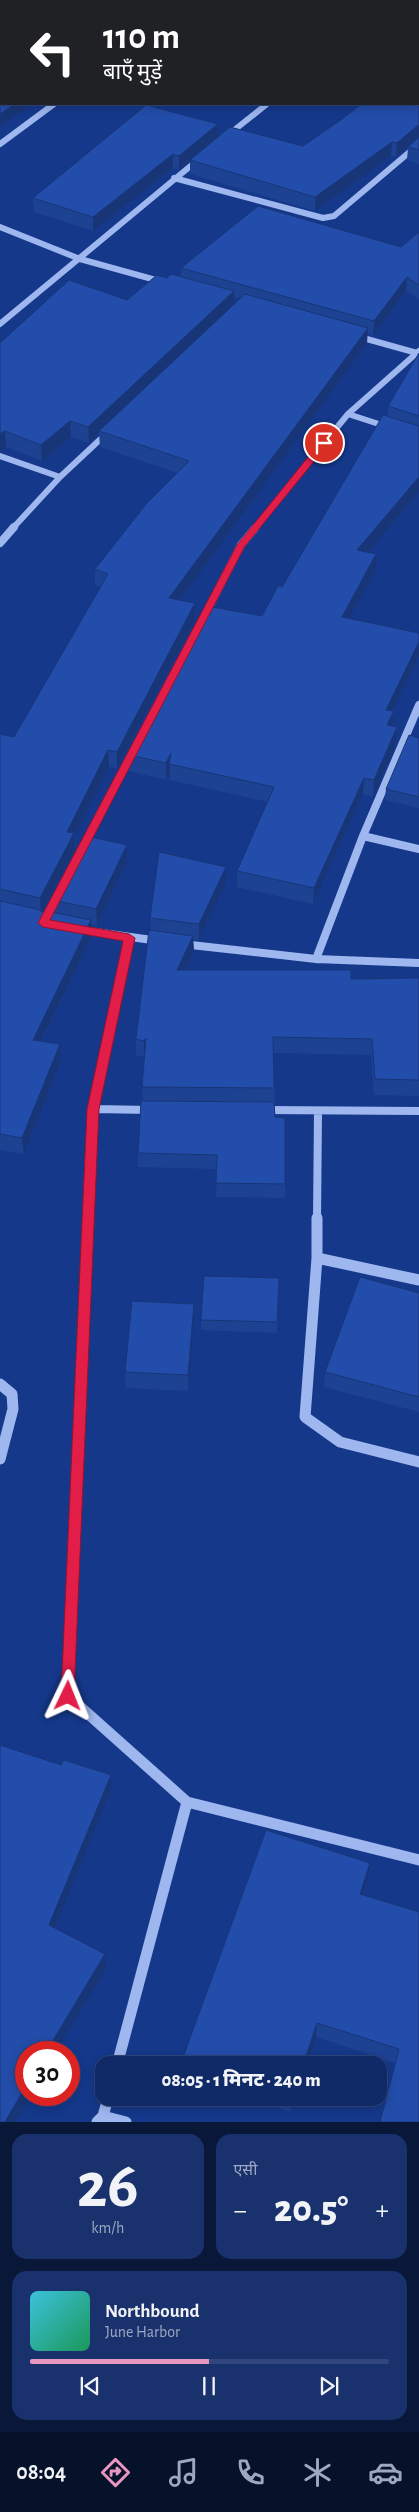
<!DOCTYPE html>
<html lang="hi">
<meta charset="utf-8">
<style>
body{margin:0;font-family:"Alegreya Sans","Noto Sans Devanagari",sans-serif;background:#19326e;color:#f1f3f6;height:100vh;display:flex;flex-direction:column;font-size:19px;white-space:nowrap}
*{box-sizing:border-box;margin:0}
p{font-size:16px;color:#9ca7c0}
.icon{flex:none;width:28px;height:28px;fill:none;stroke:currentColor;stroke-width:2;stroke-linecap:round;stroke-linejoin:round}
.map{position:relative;height:2122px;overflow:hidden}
.drawer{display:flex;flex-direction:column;gap:12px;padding:12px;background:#091739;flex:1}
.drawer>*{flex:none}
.guide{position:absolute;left:0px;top:0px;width:420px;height:105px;box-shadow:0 2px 12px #0003,0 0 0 1px #30467c;background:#202124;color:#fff;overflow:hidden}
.speed{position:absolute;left:15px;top:2041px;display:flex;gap:10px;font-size:25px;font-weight:700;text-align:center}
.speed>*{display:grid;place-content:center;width:65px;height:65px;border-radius:50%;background:#102a68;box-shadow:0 2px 12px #0003,0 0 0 1px #30467c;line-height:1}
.speed .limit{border:8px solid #d22;background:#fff;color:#111}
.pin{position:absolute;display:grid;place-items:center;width:42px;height:42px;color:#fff;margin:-21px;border:2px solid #fff;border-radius:50%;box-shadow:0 1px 5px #0007}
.me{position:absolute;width:55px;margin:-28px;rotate:2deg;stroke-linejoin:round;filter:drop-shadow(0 0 4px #0008)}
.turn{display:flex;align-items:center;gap:18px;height:105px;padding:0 20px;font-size:22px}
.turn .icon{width:65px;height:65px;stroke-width:2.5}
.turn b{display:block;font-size:35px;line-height:42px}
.big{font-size:38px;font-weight:800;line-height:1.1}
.drawer .card{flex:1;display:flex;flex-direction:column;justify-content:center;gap:8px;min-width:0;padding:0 18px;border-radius:15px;background:#19326e}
.drawer .dial{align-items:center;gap:0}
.dial b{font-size:65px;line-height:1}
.song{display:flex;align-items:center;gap:15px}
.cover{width:60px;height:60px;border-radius:8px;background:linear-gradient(135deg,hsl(190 70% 55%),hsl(150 70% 35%))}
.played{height:5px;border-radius:2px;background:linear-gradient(90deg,#e797bd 50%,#30467c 50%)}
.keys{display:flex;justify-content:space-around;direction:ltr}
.heat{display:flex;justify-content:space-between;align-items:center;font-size:28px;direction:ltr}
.drawer .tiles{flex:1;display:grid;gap:12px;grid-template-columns:1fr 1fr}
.card:last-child{grid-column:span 2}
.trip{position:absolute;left:95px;top:2056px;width:292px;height:50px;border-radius:15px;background:#102a68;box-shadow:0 2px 12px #0003,0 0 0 1px #30467c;font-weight:800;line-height:50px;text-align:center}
.tabs{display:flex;height:80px;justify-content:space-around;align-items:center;background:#06112a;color:#9ca7c0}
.tabs .icon{width:35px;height:35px}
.tabs .current{color:#e797bd}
.tabs b{font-size:22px;color:#f1f3f6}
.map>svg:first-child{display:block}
</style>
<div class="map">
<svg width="419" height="2122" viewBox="0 0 419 2122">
<rect width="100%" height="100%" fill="#15388b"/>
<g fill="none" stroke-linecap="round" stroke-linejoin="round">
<!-- minor-far2 -->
<path stroke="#9eb7ef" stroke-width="6" d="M357,0L361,1
M191,1L193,0
M228,135L267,104
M0,144L54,104
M174,178L323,218L334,216L419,144
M0,227L80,259L163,282
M0,324L199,159
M356,336L417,353
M348,414L388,427
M0,456L60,477
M13,528L60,477L107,433
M255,528L348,414L419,351"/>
<!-- minor-far1 -->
<path stroke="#9eb7ef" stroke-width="8" d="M0,543L14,527
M204,617L241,545L256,527
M363,836L419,849
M83,847L134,750
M44,923L57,896
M81,930L159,941
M182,944L316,959L419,963
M316,959L363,836L419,705
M93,1109L151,1110
M264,1110L419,1111
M88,1219L93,1109L129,938
M317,1219L318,1111"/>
<!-- minor -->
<path stroke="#9eb7ef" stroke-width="11" d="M88,1218L67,1695L187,1802L117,2065
M317,1218V1258L305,1417L340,1442L419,1462
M317,1258L419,1280
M0,1384L12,1394L13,1409L0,1459
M187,1802L419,1860
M103,2116L126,2122
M97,2122L103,2116L108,2098"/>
</g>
<!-- wall -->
<path fill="#1e4292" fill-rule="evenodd" d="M345,117L419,150V164L407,160L408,147L396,157L391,156L315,211L190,174V161L179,170L173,168L93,231L34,212L33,198L218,137L303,146Z
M419,232V299L406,291L373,336L367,334V344L180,600L195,603V620L117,768L109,767L74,836L75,850L42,912H53L52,900L127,845V862L97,925L91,924L92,936L42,1041L60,1044L61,1061L24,1154L0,1150V734L14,737L101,587L95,585V569L177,473L100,447L99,433L89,443L71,437L42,461L6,447L0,451V343L127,300L167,278L181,277V268L401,247ZM234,297L241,299L234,305Z
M419,353V492L368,552L376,570L349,618L419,656L392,711L393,726L397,727L396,744L373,797L363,794L313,904L237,887V871L268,802L170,780V773L166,780L129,771V755L262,616L282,587L388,416V406Z
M419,738V808L385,800L386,789Z
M226,867V883L199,940H193L194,952L185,970L351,979L419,978V1096L374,1095L371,1055L274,1053L275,1117L285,1184V1198L216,1197L217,1169L138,1167V1153L143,1101L142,1087L145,1056L144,1057L136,1055V1039L151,930L150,918Z
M279,1278L277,1333L201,1330V1320Z
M419,1293V1412L324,1387L325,1372Z
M194,1320L188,1391L126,1388L125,1372Z
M368,1878L363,1895L419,2122L395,2063L316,2037L307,2065H182V2060Z
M249,2098H296L291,2112Z"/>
<!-- shaded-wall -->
<path fill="#183677" d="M152,0H171L169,1H150Z
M15,104H32L0,127V114Z
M218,124V138L179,170V156Z
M417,126H419V140H416L396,157L397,143Z
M392,142L391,156L315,211V197Z
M173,154V168L93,231V217Z
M407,277L406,291L373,336L374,321Z
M234,291V307L99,431V433L89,443L88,427Z
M368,328L367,344L169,615V598Z
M70,421L71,437L42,461L41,445Z
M5,431L6,447L0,451V434Z
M419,477V492L356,566L357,550Z
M376,554V570L341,633L342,617Z
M195,603V620L117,768V752Z
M419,642V656L385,726L386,710Z
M394,711L392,728L387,725Z
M397,727L396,744L373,797L374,780Z
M108,750L109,767L74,836L75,850L41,914L40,898L67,832Z
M171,753L169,764L170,773L166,780V763Z
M364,778L363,794L313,904L314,888Z
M127,845V862L97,925L96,909Z
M226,867V883L199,940V924Z
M91,920L92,936L34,1056L33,1040Z
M193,936L194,952L177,986V970Z
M146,1038V1054L144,1057V1041Z
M60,1044L61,1061L24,1154L22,1138Z
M194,1304V1320L188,1391V1375Z
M111,1775V1790L50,1940L49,1925Z
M370,1863L368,1878L358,1909L360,1894Z
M105,1954L106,1969L56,2052H46Z
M317,2023L316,2037L307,2065H303Z
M26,2086V2095H31L15,2122H5Z
M292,2098H296L291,2112Z"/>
<!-- building -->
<path fill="#234daa" stroke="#183677" d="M0,0H152L150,1H1V104H15L0,114Z
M419,57V126H417L397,143L392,142L315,197L190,160L230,127L303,146L345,117L361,104H419Z
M146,105L218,124L179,156L173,154L93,217L33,198Z
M419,137V150L408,147Z
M258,206L401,247L419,232V285L407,277L374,321L181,268Z
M171,274L234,291L88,427L70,421L41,445L5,431L0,434V343L69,280L127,300L157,275L167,278Z
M245,294L368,328L169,598L195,603L117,752L108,750L67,832L74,833L40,898L0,889V734L14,737L108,574L95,569L147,503L189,461L99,431Z
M419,353V416L388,406Z
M383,415L419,426V477L357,550L376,554L342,617L419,633V642L386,710L394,711L387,725L397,727L374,780L364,778L314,888L237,871L274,787L169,764L171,753L166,763L129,755L207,606L262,616L278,586L282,587Z
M409,735L419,738V797L386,789Z
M86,836L127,845L96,909L52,900Z
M159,852L226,867L199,924L150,918Z
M0,901L37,909L42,912L46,911L91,920L33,1040L60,1044L22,1138L0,1134Z
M149,930L193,936L177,970H351V979L419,978V1080L375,1079L372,1039L273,1037L274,1088L142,1087L146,1038L144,1041L136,1039Z
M141,1101L274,1102L275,1117L285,1118V1184L216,1183L217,1155L138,1153Z
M204,1276L279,1278L277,1322L201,1320Z
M360,1277L419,1293V1397L325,1372Z
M132,1301L194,1304L188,1375L125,1372Z
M0,1745L61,1765L64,1760L111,1775L49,1925L105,1954L46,2052H26V2086L5,2122H0Z
M266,1830L370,1863L360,1894L419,1912V2122H380L399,2049L317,2023L303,2065H197L182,2060Z"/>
<!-- route -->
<path fill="#e11d48" stroke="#92132f" d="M321,441L329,443L245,546L50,920L129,934L135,938L99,1109L74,1696L72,1700L68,1702L63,1700L61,1696L87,1109L123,941L43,927L38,923L237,545Z"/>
</svg>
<div class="speed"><div class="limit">30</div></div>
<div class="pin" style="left:324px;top:443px;background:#d93025"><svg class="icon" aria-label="arrive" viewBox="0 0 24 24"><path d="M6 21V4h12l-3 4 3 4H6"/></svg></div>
<svg class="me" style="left:68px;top:1696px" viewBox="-20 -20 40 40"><path d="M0-17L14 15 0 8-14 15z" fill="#e11d48" stroke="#fff" stroke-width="4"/></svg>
<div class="trip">08:05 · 1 मिनट · 240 m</div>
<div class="guide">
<div class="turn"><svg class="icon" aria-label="left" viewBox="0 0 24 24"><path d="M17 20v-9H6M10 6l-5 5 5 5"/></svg><div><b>110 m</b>बाएँ मुड़ें</div></div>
</div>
</div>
<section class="drawer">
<div class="tiles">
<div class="card dial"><b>26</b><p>km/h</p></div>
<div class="card"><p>एसी</p>
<div class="heat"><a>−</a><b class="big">20.5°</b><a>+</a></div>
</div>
<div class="card">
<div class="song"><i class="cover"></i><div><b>Northbound</b><p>June Harbor</p></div></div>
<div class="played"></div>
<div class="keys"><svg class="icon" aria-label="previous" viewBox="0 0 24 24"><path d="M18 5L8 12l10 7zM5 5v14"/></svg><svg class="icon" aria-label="pause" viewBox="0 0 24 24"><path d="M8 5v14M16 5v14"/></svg><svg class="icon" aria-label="next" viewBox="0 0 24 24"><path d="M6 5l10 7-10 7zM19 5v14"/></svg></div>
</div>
</div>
</section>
<nav class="tabs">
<b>08:04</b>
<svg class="icon current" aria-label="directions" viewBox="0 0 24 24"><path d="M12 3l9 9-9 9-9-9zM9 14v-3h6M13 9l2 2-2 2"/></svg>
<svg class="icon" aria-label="music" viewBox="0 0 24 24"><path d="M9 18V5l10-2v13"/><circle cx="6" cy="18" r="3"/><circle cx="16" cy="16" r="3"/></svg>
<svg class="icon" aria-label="phone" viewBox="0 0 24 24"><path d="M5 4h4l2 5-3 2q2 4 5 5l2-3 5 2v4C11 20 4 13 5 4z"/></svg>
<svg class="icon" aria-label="climate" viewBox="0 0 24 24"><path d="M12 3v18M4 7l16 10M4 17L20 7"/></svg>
<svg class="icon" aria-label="car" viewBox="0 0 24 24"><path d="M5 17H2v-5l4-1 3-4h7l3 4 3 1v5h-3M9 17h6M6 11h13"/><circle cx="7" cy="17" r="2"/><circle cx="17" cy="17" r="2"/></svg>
</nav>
